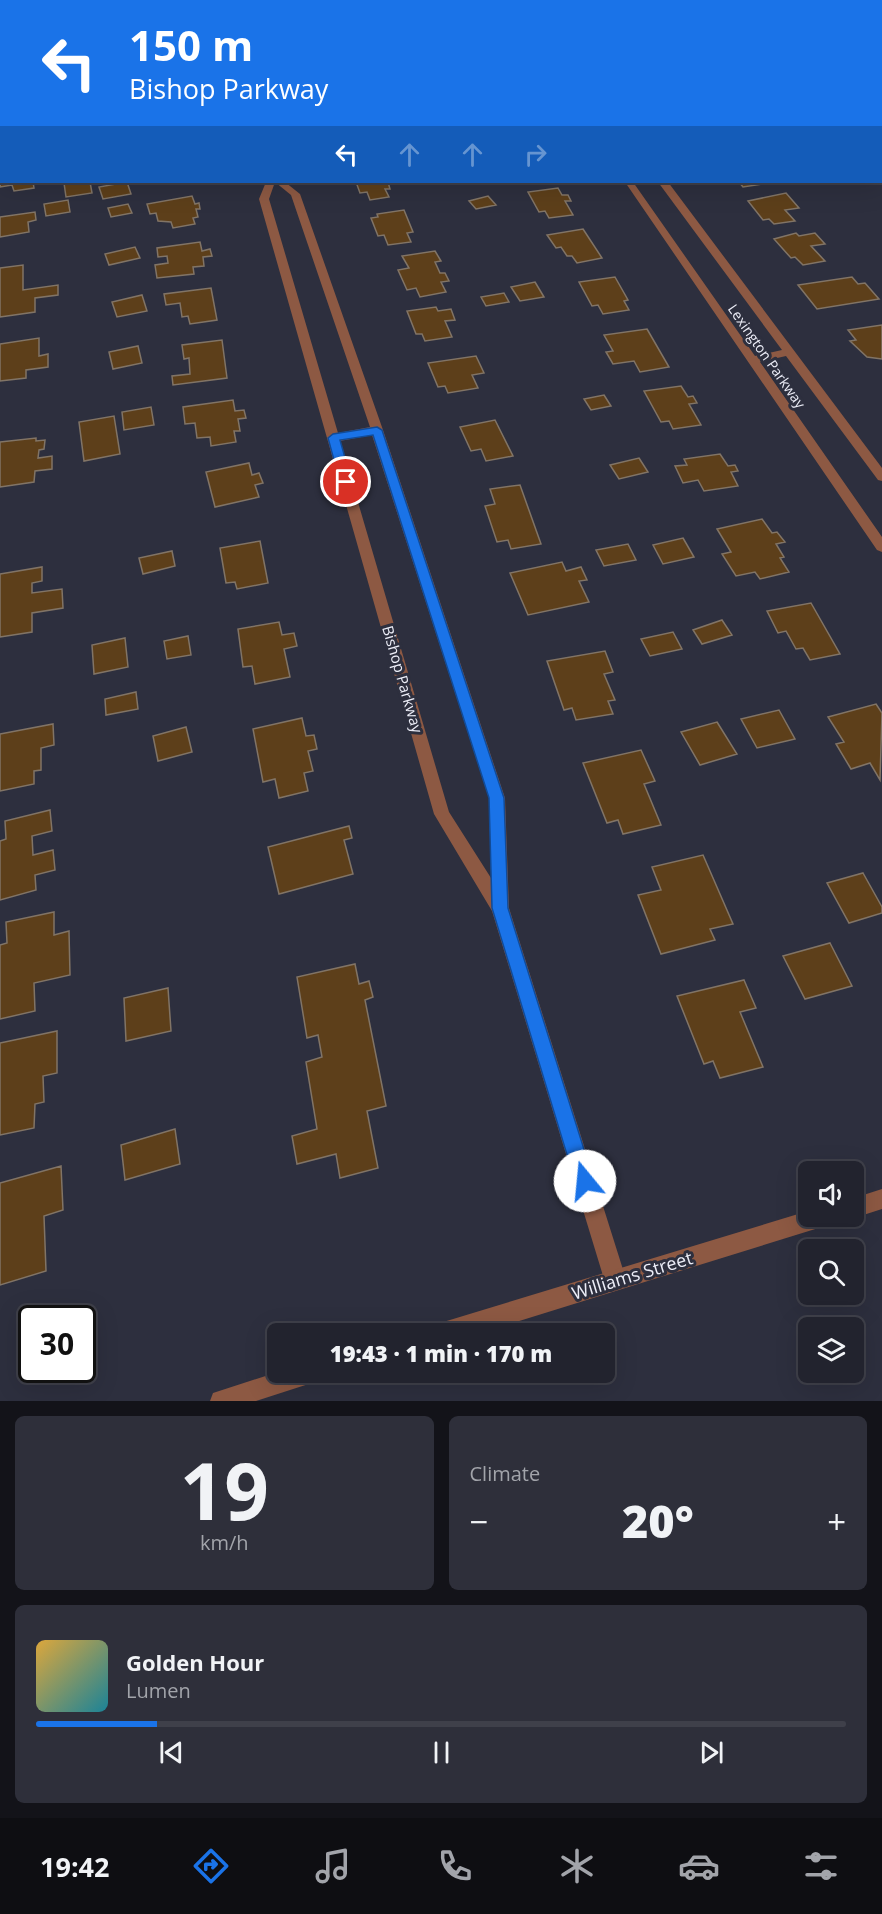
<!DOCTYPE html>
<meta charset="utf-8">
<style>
body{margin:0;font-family:"Open Sans",sans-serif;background:#2e2f3a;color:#f1f3f6;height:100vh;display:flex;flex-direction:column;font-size:22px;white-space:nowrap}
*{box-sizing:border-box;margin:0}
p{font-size:20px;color:#a2a4aa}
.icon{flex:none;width:33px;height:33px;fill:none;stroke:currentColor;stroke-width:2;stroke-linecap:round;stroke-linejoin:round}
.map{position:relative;height:1401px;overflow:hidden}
.panel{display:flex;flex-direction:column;gap:15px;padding:15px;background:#131319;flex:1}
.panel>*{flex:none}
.hud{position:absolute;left:0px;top:0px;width:882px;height:183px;box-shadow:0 6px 24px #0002,0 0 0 2px #3f404a;background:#1a73e8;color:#fff;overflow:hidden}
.tools{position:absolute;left:798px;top:1161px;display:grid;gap:12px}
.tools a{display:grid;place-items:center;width:66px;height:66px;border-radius:9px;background:#22232e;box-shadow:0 6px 24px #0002,0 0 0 2px #3f404a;font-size:30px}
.speed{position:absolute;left:18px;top:1305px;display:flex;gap:12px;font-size:30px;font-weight:700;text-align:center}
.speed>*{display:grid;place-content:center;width:78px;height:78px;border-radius:50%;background:#22232e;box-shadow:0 6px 24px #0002,0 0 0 2px #3f404a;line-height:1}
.speed .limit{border:3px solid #111;border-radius:9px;background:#fff;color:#111}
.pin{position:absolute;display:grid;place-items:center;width:51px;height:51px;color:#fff;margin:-26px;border:3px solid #fff;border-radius:50%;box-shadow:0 2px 6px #0007}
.me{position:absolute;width:66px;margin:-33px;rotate:343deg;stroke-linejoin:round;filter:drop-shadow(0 0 4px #0008)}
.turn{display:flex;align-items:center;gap:21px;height:126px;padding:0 30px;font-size:27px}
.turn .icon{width:78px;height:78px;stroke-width:2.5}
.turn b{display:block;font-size:42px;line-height:51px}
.lanes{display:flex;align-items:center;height:57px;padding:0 30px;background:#0003;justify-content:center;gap:30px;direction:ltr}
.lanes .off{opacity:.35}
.big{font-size:45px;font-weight:800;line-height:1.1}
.panel .widget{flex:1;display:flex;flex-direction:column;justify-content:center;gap:9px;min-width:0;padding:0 21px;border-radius:9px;background:#2e2f3a}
.panel .dial{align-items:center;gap:0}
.dial b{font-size:78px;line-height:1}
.song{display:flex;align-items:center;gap:18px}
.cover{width:72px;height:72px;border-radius:9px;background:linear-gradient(135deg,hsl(40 70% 55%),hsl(190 70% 35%))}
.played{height:6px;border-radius:3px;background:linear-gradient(90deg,#1a73e8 15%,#3f404a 15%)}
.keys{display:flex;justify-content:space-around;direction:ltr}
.heat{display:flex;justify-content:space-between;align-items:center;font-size:33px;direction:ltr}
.panel .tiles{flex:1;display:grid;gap:15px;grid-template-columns:1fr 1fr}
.widget:last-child{grid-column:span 2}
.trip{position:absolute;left:267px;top:1323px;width:348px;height:60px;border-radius:9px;background:#22232e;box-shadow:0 6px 24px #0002,0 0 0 2px #3f404a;font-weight:800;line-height:60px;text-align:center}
.tab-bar{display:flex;height:96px;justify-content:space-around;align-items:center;background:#0e0e12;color:#a2a4aa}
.tab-bar .icon{width:42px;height:42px}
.tab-bar .selected{color:#1a73e8}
.tab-bar b{font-size:27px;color:#f1f3f6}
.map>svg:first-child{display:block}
</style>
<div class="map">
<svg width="882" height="1401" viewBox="0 0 882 1401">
<rect width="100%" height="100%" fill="#2d2f3e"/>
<!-- building -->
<path fill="#5d3f1a" stroke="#817466" stroke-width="1.5" d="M2,172V182H33L34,188L14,191L12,185L0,187Z
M90,182L92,193L66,197L64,183Z
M127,182L131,194L103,199L99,187Z
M356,182H393H388L390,189H385L389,197L370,200L367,192L360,193Z
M739,182H761L763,184L743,187Z
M558,188L562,195H568L571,201H565L573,215L549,218L545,211L539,212L528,192Z
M786,193L799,208L785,210L795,221L774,224L769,219L763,220L748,201Z
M192,196L195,204L199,203L200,209H196L198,217L193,218L195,224L173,228L171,222L158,221L156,213L150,214L147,204Z
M488,196L496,205L476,209L469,201Z
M68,200L70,212L46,216L44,204Z
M128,204L132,213L111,217L108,208Z
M404,210L413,232L407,233L411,242L388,245L384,235L378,236L371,218L378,217L377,214Z
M35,212L36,220L28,222L29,232L0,237V217Z
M583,229L602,258L577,263L572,256H567L561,247L556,248L547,235Z
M796,233L799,236L815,233L825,244L811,246L825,261L803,265L795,257L791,258L774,239Z
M200,242L202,251L210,249L212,256L203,257L204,266L193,267L194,274L157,278L155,265L168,263L167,256L158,257L157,248Z
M135,247L140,258L109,265L105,254Z
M435,251L441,261L435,262L440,273H445L449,281L441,282L446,292L420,297L416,288L407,290L398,270L409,268L402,256Z
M23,265V290L58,285V295L35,298V312L0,317V268Z
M615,277L628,300L624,301L629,310L603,314L598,305L592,306L579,282Z
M852,277L858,284L865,283L879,299L817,309L798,285Z
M535,282L544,297L520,301L511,287Z
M211,288L217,320L190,324L188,316L182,317L180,303L166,305L164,294Z
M504,293L509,302L486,306L481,297Z
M142,295L147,311L117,317L112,302Z
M436,307L438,311L451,309L455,320L445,321L452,337L425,341L422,334H416L407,311Z
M882,325V359L867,357L850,341L856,340L848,330Z
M647,329L669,367L640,372L634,361L613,364L606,352L613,351L604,335Z
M39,338V356L48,354V367L26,370V378L0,381V344Z
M222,340L227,378L173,385L172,376L190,374L189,358L184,359L182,345Z
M138,346L142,363L113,369L109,352Z
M476,356L484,373L472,375L478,388L448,393L445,386L438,387L428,363Z
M681,386L688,397L693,396L697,403L689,404L701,425L673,429L669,421L661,422L644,391Z
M604,395L611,406L591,410L584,399Z
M233,400L235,411L244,410L246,418L238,419L240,431H234L236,442L211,446L210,437L197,438L195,423L185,424L183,407Z
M151,407L154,425L124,430L122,412Z
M114,416L120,454L84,461L79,422Z
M495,420L513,456L486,461L481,449L471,451L460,427Z
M36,438V441L45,440L44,449L39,450L38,458L52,456V469L35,471L34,482L0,487V442Z
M720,454L728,466L735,465L738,471L731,472L738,486L704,491L698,480L683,483L675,466L687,465L684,459Z
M639,458L648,472L619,479L610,465Z
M249,463L252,475L259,473L263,483L255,485L259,497L215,507L206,472Z
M520,485L541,544L511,549L508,540L497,542L485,506L495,504L490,489Z
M762,519L772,533L777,532L785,542L776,544L784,557L780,558L789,572L760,579L755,572L736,576L722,554L731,552L717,529Z
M683,538L694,557L663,564L653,545Z
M260,541L268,583L237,589L235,582L226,583L220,548Z
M628,544L636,560L604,566L596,550Z
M172,551L175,566L143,574L139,558Z
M562,562L566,571L581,567L587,580L579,581L589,602L528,615L510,573Z
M42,567V581L32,583V593L62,589L63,608L32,613V632L0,637V574Z
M811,603L840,654L810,660L803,648L796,649L786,631L778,633L767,611Z
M722,620L732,635L702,644L693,630Z
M279,622L282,635L294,633L297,646L284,649L290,677L255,684L252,666L243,667L238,629Z
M673,632L682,649L650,656L641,639Z
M188,636L191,655L167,659L164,641Z
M125,638L128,667L94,674L92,645Z
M605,651L613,672L604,674L615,700L608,701L613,714L576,720L572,708L564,710L547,661Z
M136,692L138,709L106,715L105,699Z
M876,704L882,713L880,780L870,763L851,769L836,744L844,742L828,717Z
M779,710L795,739L757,748L741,719Z
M302,718L306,736L314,735L317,749L308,751L313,771L304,773L308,791L279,798L275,779L263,782L253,729Z
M717,722L737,754L700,765L681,732Z
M53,724L54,745L41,748V770L34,771V784L0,791V734Z
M186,727L192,752L158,761L153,736Z
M641,750L655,781L644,784L661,825L623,834L618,820L607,823L583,763Z
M50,810L52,831L32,836L33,855L53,850L55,870L35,875L36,890L0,900V841L6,839L5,821Z
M349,826L352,838L344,840L353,874L279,894L268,847Z
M703,855L733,924L710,929L715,940L661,954L638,895L661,890L652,867Z
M863,873L882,907V913L849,923L827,883Z
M54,912V935L69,931L70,975L34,983L35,1011L0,1019V945L7,943L6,922Z
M830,943L852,986L805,999L783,956Z
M355,964L359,984L369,981L373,997L365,1000L386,1106L367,1111L378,1168L340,1178L336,1154L297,1164L292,1136L317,1129L306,1062L322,1057L318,1035L307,1038L297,977Z
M744,980L756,1008L740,1012L763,1067L720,1078L713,1061L704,1064L677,996Z
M168,988L171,1031L126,1041L124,998Z
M57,1031V1073L43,1076L44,1102L35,1104L34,1128L0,1135V1043Z
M175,1129L180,1164L125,1180L121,1145Z
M61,1166L63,1210L44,1216L46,1271L0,1285V1183Z"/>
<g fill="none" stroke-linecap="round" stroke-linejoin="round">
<!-- minor -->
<path fill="#8d5943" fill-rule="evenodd" d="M172,0H180L181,2H173Z
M512,0H520L521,2H513Z
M811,0H819L820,2H812Z
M880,17H882V21H880Z
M880,56H882V62H880Z
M2,125V131L0,132V126Z
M266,182H275L269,199L338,433L370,427L291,195L275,182H285L300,194L383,430L505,798L509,908L626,1279L622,1286L615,1290L608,1286L604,1279L492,911L434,814L259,199ZM372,435L489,798L491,878L449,812L340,441Z
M625,182H633L755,356L782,350L658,182H668L882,468V481L878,480L786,356L760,362L882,537V552L877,550Z"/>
<!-- tertiary -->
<path fill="#8d5943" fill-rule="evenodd" d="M882,1189V1209L854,1218L850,1216H854V1198Z
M808,1211V1216H835L832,1223L825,1226L477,1334H429L432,1326L440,1323Z
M278,1372H324L321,1380L256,1401H210L213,1393Z"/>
</g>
<!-- route -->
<path fill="#1a73e8" stroke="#114b97" stroke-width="1.5" d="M377,427L382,430L504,798L508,908L594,1181L591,1187L585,1190L578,1187L575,1181L492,908L489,798L373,435L340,440L352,482L346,486L340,482L328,438L333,434Z"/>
<g text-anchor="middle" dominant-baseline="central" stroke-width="6" stroke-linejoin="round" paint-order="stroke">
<!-- far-street labels -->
<g font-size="14" fill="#edeef8" stroke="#2d2f3e">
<text transform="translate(767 356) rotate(55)">Lexington Parkway</text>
</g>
<!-- street labels -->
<g font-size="15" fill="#edeef8" stroke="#2d2f3e">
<text transform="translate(403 679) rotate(74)">Bishop Parkway</text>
</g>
<!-- near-street labels -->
<g font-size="18" fill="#edeef8" stroke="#2d2f3e">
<text transform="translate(632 1275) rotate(-17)">Williams Street</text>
</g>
</g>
</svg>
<div class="tools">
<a><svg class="icon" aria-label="sound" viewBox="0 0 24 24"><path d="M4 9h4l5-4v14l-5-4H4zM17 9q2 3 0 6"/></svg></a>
<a><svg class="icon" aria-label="search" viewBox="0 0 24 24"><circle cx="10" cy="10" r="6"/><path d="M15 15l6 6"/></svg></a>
<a><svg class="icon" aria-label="layers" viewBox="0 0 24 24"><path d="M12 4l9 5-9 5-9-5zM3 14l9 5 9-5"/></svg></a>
</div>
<div class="speed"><div class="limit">30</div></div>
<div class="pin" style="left:346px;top:482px;background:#d93025"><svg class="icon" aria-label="arrive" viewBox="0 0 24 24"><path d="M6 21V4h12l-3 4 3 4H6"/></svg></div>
<svg class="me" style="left:585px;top:1181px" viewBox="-20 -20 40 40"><circle r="19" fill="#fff"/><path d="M0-13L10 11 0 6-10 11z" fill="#1a73e8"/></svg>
<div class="trip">19:43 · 1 min · 170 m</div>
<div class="hud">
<div class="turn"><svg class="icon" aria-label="left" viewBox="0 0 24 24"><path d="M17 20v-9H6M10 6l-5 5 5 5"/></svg><div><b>150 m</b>Bishop Parkway</div></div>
<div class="lanes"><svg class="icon" aria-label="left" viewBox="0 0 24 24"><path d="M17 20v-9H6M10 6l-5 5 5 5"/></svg><svg class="icon off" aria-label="ahead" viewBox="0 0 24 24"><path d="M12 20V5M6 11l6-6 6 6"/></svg><svg class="icon off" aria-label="ahead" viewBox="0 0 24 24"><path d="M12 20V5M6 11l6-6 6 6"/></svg><svg class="icon off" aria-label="right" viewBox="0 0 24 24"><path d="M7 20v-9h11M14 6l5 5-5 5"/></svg></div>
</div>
</div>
<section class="panel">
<div class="tiles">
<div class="widget dial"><b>19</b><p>km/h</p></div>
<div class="widget"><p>Climate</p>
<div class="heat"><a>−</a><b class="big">20°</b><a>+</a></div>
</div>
<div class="widget">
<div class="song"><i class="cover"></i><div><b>Golden Hour</b><p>Lumen</p></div></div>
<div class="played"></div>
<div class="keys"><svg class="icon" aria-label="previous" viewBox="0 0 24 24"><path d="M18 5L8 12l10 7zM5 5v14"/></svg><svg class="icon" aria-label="pause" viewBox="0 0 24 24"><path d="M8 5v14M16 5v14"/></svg><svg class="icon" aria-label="next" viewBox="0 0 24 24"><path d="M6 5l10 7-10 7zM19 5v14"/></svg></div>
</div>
</div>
</section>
<nav class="tab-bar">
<b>19:42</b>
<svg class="icon selected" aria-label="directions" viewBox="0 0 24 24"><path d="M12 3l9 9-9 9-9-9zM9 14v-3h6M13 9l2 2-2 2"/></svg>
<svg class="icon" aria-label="music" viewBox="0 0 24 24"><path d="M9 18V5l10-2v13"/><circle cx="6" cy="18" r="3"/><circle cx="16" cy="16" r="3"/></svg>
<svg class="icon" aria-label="phone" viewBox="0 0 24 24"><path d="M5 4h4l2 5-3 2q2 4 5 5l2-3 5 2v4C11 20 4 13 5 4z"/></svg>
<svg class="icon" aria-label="climate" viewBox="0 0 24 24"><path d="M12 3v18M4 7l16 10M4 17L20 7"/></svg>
<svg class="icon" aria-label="car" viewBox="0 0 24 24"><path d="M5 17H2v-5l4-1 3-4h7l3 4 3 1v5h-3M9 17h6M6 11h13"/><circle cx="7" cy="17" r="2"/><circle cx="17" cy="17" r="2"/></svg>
<svg class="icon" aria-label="filters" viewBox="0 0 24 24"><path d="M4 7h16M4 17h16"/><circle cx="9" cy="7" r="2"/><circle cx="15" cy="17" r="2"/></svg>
</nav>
